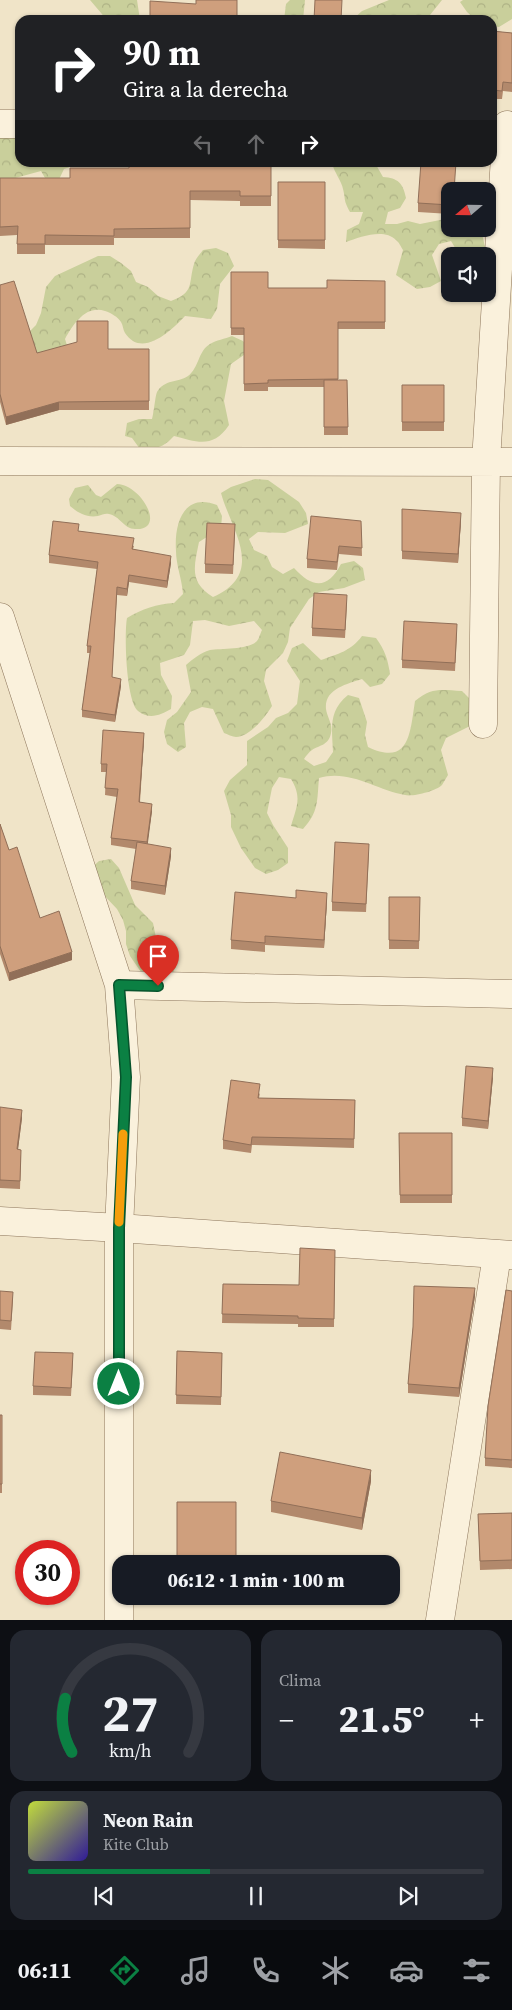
<!DOCTYPE html>
<html lang="es">
<meta charset="utf-8">
<style>
body{margin:0;font-family:"Source Serif 4",serif;background:#242831;color:#f1f3f6;height:100vh;display:flex;flex-direction:column;font-size:19px;white-space:nowrap}
*{box-sizing:border-box;margin:0}
p{font-size:16px;color:#9ea1a6}
.icon{flex:none;width:28px;height:28px;fill:none;stroke:currentColor;stroke-width:2;stroke-linecap:round;stroke-linejoin:round}
.map{position:relative;height:1620px;overflow:hidden}
.panel{display:flex;flex-direction:column;gap:10px;padding:10px;background:#0d0f14;flex:1}
.panel>*{flex:none}
.guide{position:absolute;left:15px;top:15px;width:482px;height:152px;border-radius:15px;box-shadow:0 1px 4px #0004;background:#202124;color:#fff;overflow:hidden}
.needle{width:32px;rotate:250deg}
.controls{position:absolute;left:441px;top:182px;display:grid;gap:10px}
.controls a{display:grid;place-items:center;width:55px;height:55px;border-radius:10px;background:#171b24;box-shadow:0 1px 4px #0004;font-size:25px}
.speed{position:absolute;left:15px;top:1540px;display:flex;gap:10px;font-size:25px;font-weight:700;text-align:center}
.speed>*{display:grid;place-content:center;width:65px;height:65px;border-radius:50%;background:#171b24;box-shadow:0 1px 4px #0004;line-height:1}
.speed .limit{border:8px solid #d22;background:#fff;color:#111}
.pin{position:absolute;display:grid;place-items:center;width:42px;height:42px;color:#fff;margin:-51px -21px;border-radius:50% 50% 50% 0;rotate:-45deg;box-shadow:0 0 5px #0007}
.pin .icon{rotate:45deg}
.me{position:absolute;width:55px;margin:-28px;rotate:0deg;stroke-linejoin:round;filter:drop-shadow(0 0 4px #0008)}
.turn{display:flex;align-items:center;gap:18px;height:105px;padding:0 25px;font-size:22px}
.turn .icon{width:65px;height:65px;stroke-width:2.5}
.turn b{display:block;font-size:35px;line-height:42px}
.lanes{display:flex;align-items:center;height:48px;padding:0 25px;background:#0003;justify-content:center;gap:25px;direction:ltr}
.lanes .off{opacity:.35}
.big{font-size:38px;font-weight:800;line-height:1.1}
.panel .tile{flex:1;display:flex;flex-direction:column;justify-content:center;gap:8px;min-width:0;padding:0 18px;border-radius:15px;background:#242831}
.panel .dial{align-items:center;gap:0}
.dial svg{height:130px;overflow:visible;fill:none;stroke:#363941;stroke-width:7;stroke-linecap:round;text-anchor:middle}
.dial text{fill:#f1f3f6;stroke:none}
.song{display:flex;align-items:center;gap:15px}
.cover{width:60px;height:60px;border-radius:8px;background:linear-gradient(135deg,hsl(70 70% 55%),hsl(250 70% 35%))}
.played{height:5px;border-radius:2px;background:linear-gradient(90deg,#0b8043 40%,#363941 40%)}
.keys{display:flex;justify-content:space-around;direction:ltr}
.heat{display:flex;justify-content:space-between;align-items:center;font-size:28px;direction:ltr}
.panel .tiles{flex:1;display:grid;gap:10px;grid-template-columns:1fr 1fr}
.tile:last-child{grid-column:span 2}
.trip{position:absolute;left:112px;top:1555px;width:288px;height:50px;border-radius:15px;background:#171b24;box-shadow:0 1px 4px #0004;font-weight:800;line-height:50px;text-align:center}
.tab-bar{display:flex;height:80px;justify-content:space-around;align-items:center;background:#090b0e;color:#9ea1a6}
.tab-bar .icon{width:35px;height:35px}
.tab-bar .current{color:#0b8043}
.tab-bar b{font-size:22px;color:#f1f3f6}
.map>svg:first-child{display:block}
</style>
<div class="map">
<svg width="512" height="1620" viewBox="0 0 512 1620">
<defs>
<pattern id="forest-crowns" width="20" height="18" patternUnits="userSpaceOnUse" patternTransform="scale(1.25)"><rect width="20" height="18" fill="#c9cf9b"/><path d="M2 6a3 3 0 1 1 6 0M12 15a3 3 0 1 1 6 0" fill="none" stroke="#aeb285"/></pattern>
</defs>
<rect width="100%" height="100%" fill="#f0e4c8"/>
<!-- forest -->
<path fill="url(#forest-crowns)" d="M90,0H137L140,20H107Z
M290,0H305L303,20H284L286,4Z
M389,0H442L426,20H352L362,11Z
M463,0H512V19L499,27L493,26L492,20H476L467,12L460,2Z
M20,135V162L82,163L64,169L53,192L41,171L8,180L0,179V138Z
M332,163H375L383,177C398,178 403,183 406,198L400,208L388,212L385,224H397L408,221L420,224L450,218V229H481L485,247V256H460L451,241L439,244L432,255L441,281L430,287L417,289L396,275L403,250C401,247 399,242 396,240C384,228 360,237 346,242L347,230L359,224L363,212H350C343,199 346,201 343,189C342,182 334,172 332,163Z
M216,248L228,253L234,266L220,284L217,309L211,319L185,316C172,330 142,359 125,333C123,330 123,325 121,322C118,317 111,313 105,311C86,305 74,323 65,339L72,361L39,360L26,335L36,325L41,313L46,287L55,276L98,256H110L121,263L131,271L136,282L148,287L158,296L171,301C195,292 188,284 194,264C195,259 200,254 203,250Z
M232,336L243,341L251,350L231,364L224,401L229,425C213,449 197,442 174,436C163,448 156,449 140,449L132,438L125,436L127,423L139,419H152C154,412 155,397 157,392C165,379 177,383 188,376C199,368 198,351 210,344C216,340 225,339 232,336Z
M255,479L268,480L299,502L306,513L308,524L285,533L258,532L249,539L254,550L267,556L272,567L283,574L294,568C313,589 328,589 341,564L354,561L363,568L365,580L344,588L319,592L309,599L290,628L288,642L283,653L266,670L264,681L272,706C265,717 251,736 236,737C233,737 227,734 224,733L213,709L202,707L190,712L184,723L186,747L178,752L167,744L164,732L167,720L177,712L191,692L186,665C193,659 200,653 210,650C222,648 248,650 257,641C259,639 260,634 262,630L254,621L229,626L205,620L193,621L190,645L184,655L160,663L161,675L172,696L171,709C161,715 149,720 138,711C126,701 124,634 127,618C142,609 157,604 174,603L183,594C182,579 176,565 176,551C174,523 184,492 217,505L222,516L221,528L199,542C194,567 189,582 213,597C267,573 231,530 221,493L231,487Z
M117,484C142,485 167,531 135,529C124,529 120,516 109,514C105,513 102,515 98,516C87,518 78,513 70,506L69,499L75,488L88,485L96,495L101,497Z
M362,636L376,638C385,650 388,660 390,674L382,684L370,687L362,679C347,684 324,689 326,709C327,717 333,724 331,733C329,745 320,745 312,750C309,752 306,756 304,759L314,766L326,762L333,752C332,729 328,711 348,695L359,698L367,722L365,735L368,747C410,767 410,732 415,701C432,687 441,690 462,691L471,700L472,714L470,726L446,738L441,750L448,775C446,778 444,782 442,785C436,791 413,797 405,795C376,790 350,769 319,778C317,800 319,812 303,829L291,826C297,806 302,797 291,779L279,777L272,788L267,813L273,825L288,848V863L278,870L266,874L255,868L241,848L231,827V815L224,791L230,780L247,765V741L268,727L276,718L288,713L297,704L300,681L287,661L292,648L303,643L321,660C338,654 351,651 362,636Z
M111,859L119,868L135,905L153,923L158,947L176,966L171,977L145,978L130,956L126,944V931L123,920L117,909L100,891L90,869L99,861Z"/>
<g fill="none" stroke-linecap="round" stroke-linejoin="round">
<defs>
<path id="minor" d="M0,124H20
M0,461L512,462
M0,617L119,985L126,1077L119,1228V1620
M483,724L486,461L507,125
M119,985L512,994
M0,1221L119,1228L512,1255
M440,1620L497,1255"/>
</defs>
<!-- minor casing -->
<use href="#minor" stroke="#8d765c" stroke-width="29"/>
<!-- minor -->
<use href="#minor" stroke="#faf1dc" stroke-width="28"/>
</g>
<!-- wall -->
<path fill="#b2896c" d="M492,31L512,33V92L503,91L502,99H492Z
M271,162V206H240V201L190,200V238H114V245H45V254H17V235L0,236V178H70L129,168Z
M278,182H325V249L278,248Z
M450,191V214L418,212V203Z
M231,272L268,288H327L385,281V329H338V380H347L348,435H324V387H268V391H244V335H231Z
M0,285L37,353L108,349H149V410H59L6,425L0,402Z
M402,385H444V431H402Z
M402,509L461,521L458,563L402,559Z
M361,521L362,556L339,554L337,570L307,568V559Z
M79,531L134,546L133,549L171,563L167,588L129,582L127,596L117,595L112,678L121,686L115,722L82,717V710L90,653H87V646L97,569L49,563V555Z
M235,532L233,574L205,573V564Z
M347,604L345,638L312,636V628Z
M457,633L455,671L402,668V660Z
M144,740L140,802L152,811L147,844L171,856L165,895L131,889V881L136,849L111,845V838L117,797L105,795L106,772H101V764Z
M0,824L9,850L40,918L72,960L9,981L0,954Z
M369,852L366,912L332,911V902Z
M389,897H420L419,949H389Z
M327,901L324,948L265,945V952L231,949V940Z
M493,1077L488,1129L462,1126V1118Z
M260,1093L259,1098L355,1100L354,1148L252,1145L251,1153L223,1149V1140Z
M0,1107L22,1118L18,1149L21,1157L20,1189L0,1188Z
M399,1133H452V1203H400Z
M335,1250L334,1327H298V1324L222,1323L223,1284L299,1285Z
M0,1291L13,1300L11,1330L0,1329Z
M512,1291V1468L485,1466V1458Z
M475,1296L459,1397L408,1393V1384L413,1327Z
M177,1351L222,1353L221,1405L176,1404Z
M73,1362L71,1396L33,1395V1386Z
M0,1415H2V1493H0Z
M371,1481L362,1530L271,1512V1501Z
M177,1502H236V1564H177Z
M512,1513V1569L480,1570L478,1514Z"/>
<!-- shaded-wall -->
<path fill="#916f58" d="M59,402V410L6,425V417Z
M461,513V521L458,563V554Z
M171,556V563L167,588V581Z
M129,575V582L127,596V589Z
M121,679V686L115,722V715Z
M144,733V740L139,809V802Z
M152,804V811L147,850V842Z
M171,848V856L165,895V886Z
M327,893V901L324,948V940Z
M72,952V960L9,981V973Z
M493,1068V1077L488,1129V1121Z
M22,1110V1118L17,1157V1149Z
M475,1288V1296L459,1397V1388Z
M371,1470V1481L362,1530V1518Z"/>
<!-- building -->
<path fill="#cf9f7d" stroke="#916f58" d="M196,0H237V20H150V1L196,4Z
M315,0H342L341,20H314Z
M492,31L512,33V83L503,82L502,91L492,90Z
M129,162H271V196H240V191H190V228L114,229V236L45,235V244H17L18,226L0,227V178H70V168H129Z
M421,162H456L454,191H450V205L418,203Z
M278,182H325V240H278Z
M231,272H268V288H327V280L385,281V322H338V379L268,380V383L244,384V328H231Z
M14,281L37,353L77,342V321H108V349H149V401L59,402L6,417L0,394V285Z
M324,380H347L348,427H324Z
M402,385H444V422H402Z
M402,509L461,513L458,554L402,551Z
M311,516L361,521L362,548L339,546L337,562L307,559Z
M53,521L79,524L78,531L134,538L132,549L171,556L167,581L129,575L127,589L117,587L112,677L121,679L115,715L82,710L91,646H87L98,562L49,555Z
M207,523L235,524L233,565L205,564Z
M314,593L347,595L345,630L312,628Z
M404,621L457,624L455,663L402,660Z
M103,730L144,733L139,802L152,804L147,842L111,838L118,789L105,788L107,764H101Z
M0,824L9,850L17,847L40,918L59,911L72,952L9,973L0,946Z
M137,842L171,848L165,886L131,881Z
M335,842L369,844L366,904L332,902Z
M296,890L327,893L324,940L265,936V943L231,940L235,892L296,898Z
M389,897H420L419,941L389,940Z
M466,1066L493,1068L488,1121L462,1118Z
M231,1080L260,1084L258,1098L355,1100L354,1139L252,1137L251,1145L223,1140Z
M0,1107L22,1110L17,1149L21,1150L20,1181L0,1180Z
M399,1133H452V1195H400Z
M300,1248L335,1250L334,1319L298,1318V1316L222,1314L223,1284L299,1285Z
M414,1286L475,1288L459,1388L408,1384L413,1327Z
M506,1290L512,1291V1460L485,1458L488,1406Z
M0,1291L13,1292L11,1321L0,1320Z
M177,1351L222,1353L221,1397L176,1395Z
M35,1352L73,1353L71,1388L33,1386Z
M0,1415H2V1484H0Z
M280,1452L371,1470L362,1518L271,1501Z
M177,1502H236V1558H177Z
M512,1513V1560L480,1561L478,1514Z"/>
<g fill="none" stroke-linecap="round" stroke-linejoin="round">
<defs>
<path id="route" d="M119,1384V1228L126,1077L119,985L158,986"/>
</defs>
<!-- route casing -->
<use href="#route" stroke="#07532c" stroke-width="12"/>
<!-- route -->
<use href="#route" stroke="#0b8043" stroke-width="9"/>
<!-- slow -->
<path stroke="#f59e0b" stroke-width="9" d="M119,1222L123,1134"/>
</g>
</svg>
<div class="controls">
<a><svg class="needle" viewBox="-14 -14 28 28"><path d="M0-13l5 13h-10z" fill="#e53935"/><path d="M0 13l5-13h-10z" fill="#9ea1a6"/></svg></a>
<a><svg class="icon" aria-label="sound" viewBox="0 0 24 24"><path d="M4 9h4l5-4v14l-5-4H4zM17 9q2 3 0 6"/></svg></a>
</div>
<div class="speed"><div class="limit">30</div></div>
<div class="pin" style="left:158px;top:986px;background:#d93025"><svg class="icon" aria-label="arrive" viewBox="0 0 24 24"><path d="M6 21V4h12l-3 4 3 4H6"/></svg></div>
<svg class="me" style="left:119px;top:1384px" viewBox="-20 -20 40 40"><circle r="17" fill="#0b8043" stroke="#fff" stroke-width="3"/><path d="M0-11L8 9 0 5-8 9z" fill="#fff"/></svg>
<div class="trip">06:12 · 1 min · 100 m</div>
<div class="guide">
<div class="turn"><svg class="icon" aria-label="right" viewBox="0 0 24 24"><path d="M7 20v-9h11M14 6l5 5-5 5"/></svg><div><b>90 m</b>Gira a la derecha</div></div>
<div class="lanes"><svg class="icon off" aria-label="left" viewBox="0 0 24 24"><path d="M17 20v-9H6M10 6l-5 5 5 5"/></svg><svg class="icon off" aria-label="ahead" viewBox="0 0 24 24"><path d="M12 20V5M6 11l6-6 6 6"/></svg><svg class="icon" aria-label="right" viewBox="0 0 24 24"><path d="M7 20v-9h11M14 6l5 5-5 5"/></svg></div>
</div>
</div>
<section class="panel">
<div class="tiles">
<div class="tile dial"><svg viewBox="0 0 100 80">
<path d="M14 69A42 42 0 1 1 86 69"/>
<path d="M14 69A42 42 0 0 1 10 36" stroke="#0b8043"/>
<text x="50" y="56" font-size="32" font-weight="700">27</text>
<text x="50" y="72" font-size="11">km/h</text>
</svg></div>
<div class="tile"><p>Clima</p>
<div class="heat"><a>−</a><b class="big">21.5°</b><a>+</a></div>
</div>
<div class="tile">
<div class="song"><i class="cover"></i><div><b>Neon Rain</b><p>Kite Club</p></div></div>
<div class="played"></div>
<div class="keys"><svg class="icon" aria-label="previous" viewBox="0 0 24 24"><path d="M18 5L8 12l10 7zM5 5v14"/></svg><svg class="icon" aria-label="pause" viewBox="0 0 24 24"><path d="M8 5v14M16 5v14"/></svg><svg class="icon" aria-label="next" viewBox="0 0 24 24"><path d="M6 5l10 7-10 7zM19 5v14"/></svg></div>
</div>
</div>
</section>
<nav class="tab-bar">
<b>06:11</b>
<svg class="icon current" aria-label="directions" viewBox="0 0 24 24"><path d="M12 3l9 9-9 9-9-9zM9 14v-3h6M13 9l2 2-2 2"/></svg>
<svg class="icon" aria-label="music" viewBox="0 0 24 24"><path d="M9 18V5l10-2v13"/><circle cx="6" cy="18" r="3"/><circle cx="16" cy="16" r="3"/></svg>
<svg class="icon" aria-label="phone" viewBox="0 0 24 24"><path d="M5 4h4l2 5-3 2q2 4 5 5l2-3 5 2v4C11 20 4 13 5 4z"/></svg>
<svg class="icon" aria-label="climate" viewBox="0 0 24 24"><path d="M12 3v18M4 7l16 10M4 17L20 7"/></svg>
<svg class="icon" aria-label="car" viewBox="0 0 24 24"><path d="M5 17H2v-5l4-1 3-4h7l3 4 3 1v5h-3M9 17h6M6 11h13"/><circle cx="7" cy="17" r="2"/><circle cx="17" cy="17" r="2"/></svg>
<svg class="icon" aria-label="filters" viewBox="0 0 24 24"><path d="M4 7h16M4 17h16"/><circle cx="9" cy="7" r="2"/><circle cx="15" cy="17" r="2"/></svg>
</nav>
